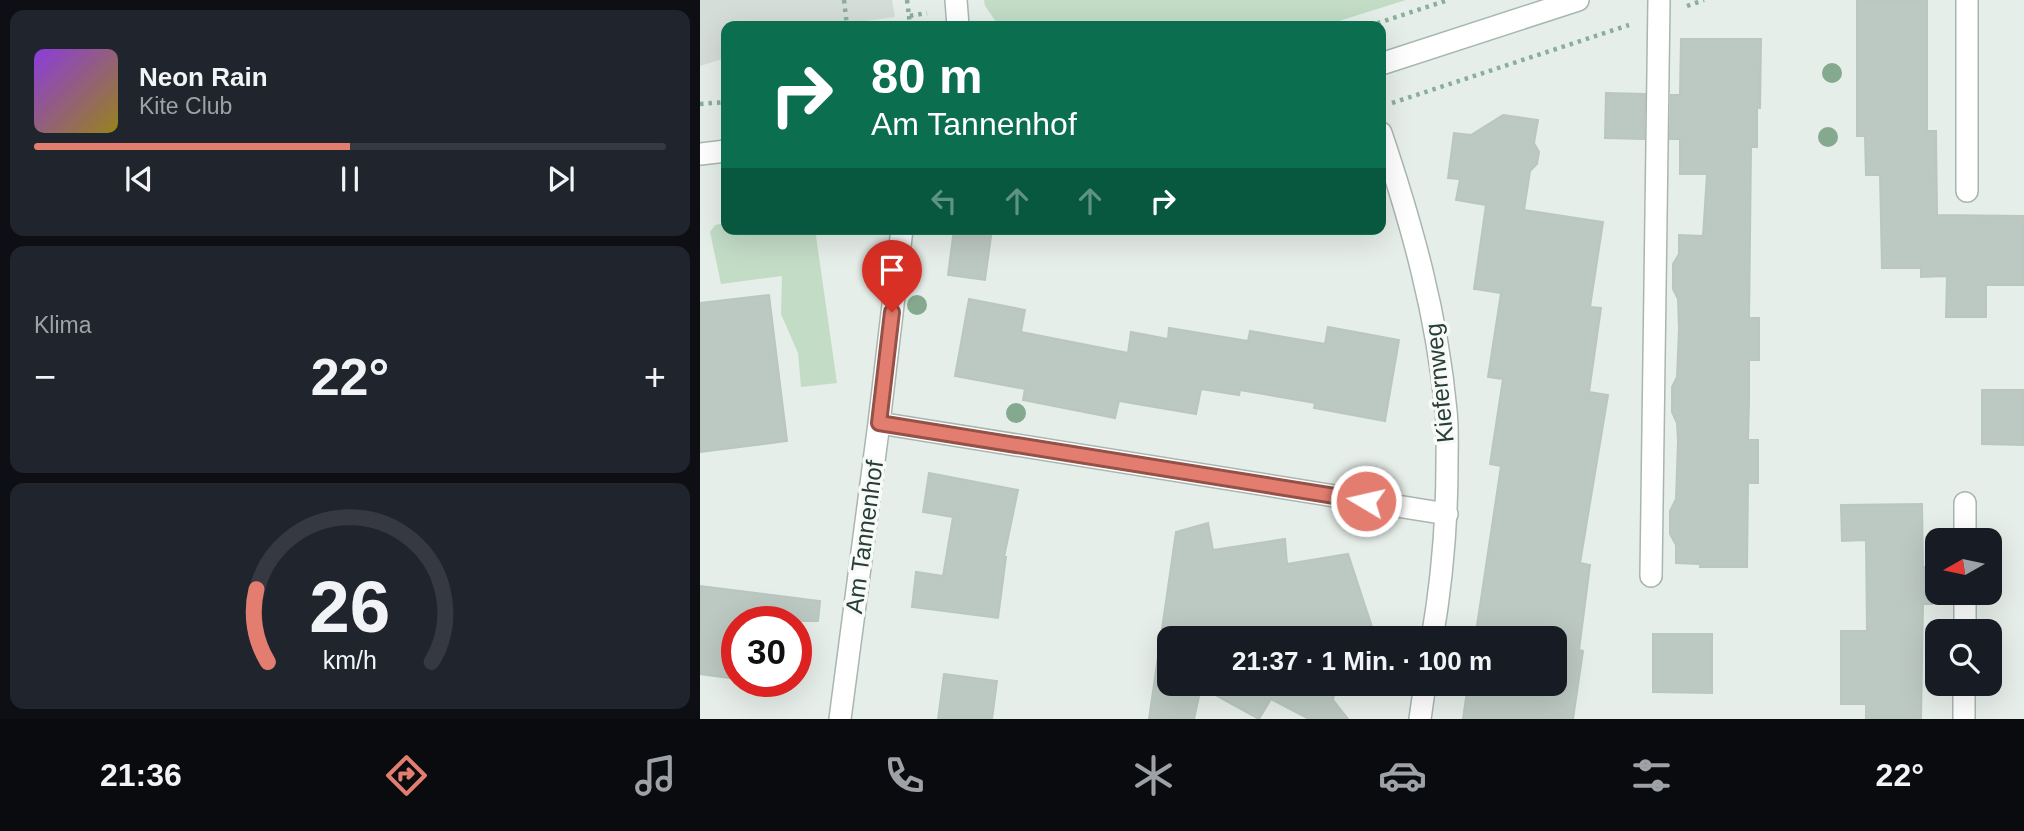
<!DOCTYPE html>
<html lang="de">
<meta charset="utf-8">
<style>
body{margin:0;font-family:Helvetica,sans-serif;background:#20242c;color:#f1f3f6;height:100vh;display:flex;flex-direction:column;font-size:26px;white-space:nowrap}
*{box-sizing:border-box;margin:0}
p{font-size:23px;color:#9ea1a6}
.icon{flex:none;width:38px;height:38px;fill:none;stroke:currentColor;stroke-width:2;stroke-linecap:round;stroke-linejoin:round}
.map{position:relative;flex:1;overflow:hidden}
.details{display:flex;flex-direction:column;gap:10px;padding:10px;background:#0d0f14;width:700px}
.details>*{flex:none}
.hud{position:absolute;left:21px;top:21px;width:665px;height:214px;border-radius:14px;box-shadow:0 7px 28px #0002;background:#0b6e4f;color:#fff;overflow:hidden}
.needle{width:46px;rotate:261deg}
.fabs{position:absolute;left:1225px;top:528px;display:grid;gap:14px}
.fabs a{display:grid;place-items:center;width:77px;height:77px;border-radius:14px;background:#171b24;box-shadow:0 7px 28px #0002;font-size:35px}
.speed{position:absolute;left:21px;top:606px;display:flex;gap:14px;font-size:35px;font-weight:700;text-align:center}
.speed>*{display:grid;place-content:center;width:91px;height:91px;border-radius:50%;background:#171b24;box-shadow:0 7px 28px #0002;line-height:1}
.speed .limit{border:10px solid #d22;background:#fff;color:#111}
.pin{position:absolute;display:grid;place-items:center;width:60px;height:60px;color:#fff;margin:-72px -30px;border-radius:50% 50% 50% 0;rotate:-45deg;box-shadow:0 0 7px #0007}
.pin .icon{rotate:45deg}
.me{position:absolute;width:77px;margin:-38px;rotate:279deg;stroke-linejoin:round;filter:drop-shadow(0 0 5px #0008)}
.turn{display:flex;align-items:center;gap:24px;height:147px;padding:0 35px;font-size:32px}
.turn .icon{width:91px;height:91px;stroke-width:2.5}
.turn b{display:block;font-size:49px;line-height:60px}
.lanes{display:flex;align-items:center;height:66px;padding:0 35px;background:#0003;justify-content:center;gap:35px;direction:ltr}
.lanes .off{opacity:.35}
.big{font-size:52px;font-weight:700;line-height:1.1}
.details .widget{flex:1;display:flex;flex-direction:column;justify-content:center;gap:10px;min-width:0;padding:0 24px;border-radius:14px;background:#20242c}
.details .dial{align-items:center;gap:0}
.dial svg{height:182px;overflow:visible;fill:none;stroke:#363941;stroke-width:7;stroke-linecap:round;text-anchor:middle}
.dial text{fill:#f1f3f6;stroke:none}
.song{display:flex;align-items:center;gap:21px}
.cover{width:84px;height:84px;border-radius:10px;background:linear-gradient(135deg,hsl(270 70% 55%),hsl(50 70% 35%))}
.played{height:7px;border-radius:4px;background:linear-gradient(90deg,#e37d6f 50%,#363941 50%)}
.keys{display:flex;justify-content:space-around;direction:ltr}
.heat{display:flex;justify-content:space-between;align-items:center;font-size:38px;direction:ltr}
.trip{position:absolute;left:457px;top:626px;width:410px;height:70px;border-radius:14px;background:#171b24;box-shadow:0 7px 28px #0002;font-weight:700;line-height:70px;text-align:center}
.tabs{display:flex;height:112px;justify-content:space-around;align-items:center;background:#090b0e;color:#9ea1a6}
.tabs .icon{width:49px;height:49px}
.tabs .on{color:#e37d6f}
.tabs b{font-size:32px;color:#f1f3f6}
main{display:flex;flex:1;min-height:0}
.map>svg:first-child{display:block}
</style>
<main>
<section class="details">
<div class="widget">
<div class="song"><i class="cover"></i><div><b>Neon Rain</b><p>Kite Club</p></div></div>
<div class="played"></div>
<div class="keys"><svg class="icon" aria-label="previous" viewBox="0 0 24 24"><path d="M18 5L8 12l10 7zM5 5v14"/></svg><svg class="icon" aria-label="pause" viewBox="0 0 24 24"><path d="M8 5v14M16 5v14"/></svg><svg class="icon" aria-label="next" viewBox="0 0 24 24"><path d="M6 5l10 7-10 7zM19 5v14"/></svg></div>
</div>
<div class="widget"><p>Klima</p>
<div class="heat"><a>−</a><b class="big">22°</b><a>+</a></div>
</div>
<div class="widget dial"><svg viewBox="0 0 100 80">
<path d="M14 69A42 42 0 1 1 86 69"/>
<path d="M14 69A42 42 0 0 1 9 37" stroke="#e37d6f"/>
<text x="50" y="56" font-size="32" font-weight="700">26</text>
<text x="50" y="72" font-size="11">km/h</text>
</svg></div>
</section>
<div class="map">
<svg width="1324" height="719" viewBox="0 0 1324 719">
<rect width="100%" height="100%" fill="#e6eee9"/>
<!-- built -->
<path fill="#d5ddd8" d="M0,0H192L195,17L129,26H26V58L0,66Z"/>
<!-- green -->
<path fill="#c2dcc6" d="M284,0H706L623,26H299L285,6Z
M26,223V229H115L137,383L101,387L98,353L81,314L82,276L21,284L10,232L15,225Z"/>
<!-- building -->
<path fill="#bcc8c2" stroke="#b9c7bf" stroke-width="2" d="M1157,0H1227V131H1236L1237,215L1324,216V285H1286V317H1246L1247,276L1221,277V268H1182L1180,175H1166L1165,136H1157Z
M981,39H1061L1060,108H1057V147H1051L1050,237L1049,318H1059V360H1049V401L1048,440H1058V483H1048L1047,567H1000V564L976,563V545L970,534V511L976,499L978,441L977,423L972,412V387L977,377L979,329L978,299L973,289V264L979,254V235L1003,236L1007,174H980V139H970L971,95H980Z
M906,93L945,94L944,139L905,138Z
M803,115L838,120L834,143L839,152L837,164L830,171L824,210L903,222L890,307L901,308L889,392L908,395L880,563L890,565L879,650L883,651L873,719H763L768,684H854V639H775L801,466L790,464L803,379L788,377L801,293L774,289L786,205L756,200L760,179L748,178L754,133L771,135Z
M254,229H292L285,280L248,275Z
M69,295L87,441L0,452V303Z
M269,299L325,310L321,332L428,353L431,332L468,339L469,328L548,341L550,331L625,344L628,327L699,340L685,421L614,408L615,403L540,390L539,395L501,389L496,414L419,401L415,418L323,400L325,389L255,376Z
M1282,390H1324V445L1282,444Z
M229,473L318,490L304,557H306L298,618L212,607L216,572L243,576L253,517L223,512Z
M1222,504L1223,567H1232V604H1223L1221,719H1166V704H1141V631H1167L1166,540L1142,541L1141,505Z
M508,523L513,550L585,539L587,564L648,554L676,639H469V684H636L633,700L648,719H609L571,699L559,719L501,687L494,719H449L476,532Z
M0,586L120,601L118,621H37V679L0,674Z
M953,634H1012V693L953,692Z
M244,674L297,681L292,719H238Z"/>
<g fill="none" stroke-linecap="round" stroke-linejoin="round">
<defs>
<path id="lane" d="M256,0L258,26
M1267,191V0
M951,576L959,0"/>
<path id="street" d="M681,133C712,225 737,314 746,411C748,429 747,447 747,464C747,523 742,581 732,639
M179,423L747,514
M1265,541V503
M1265,632V593
M140,719L179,423L202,229
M720,719L725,684
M1264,719V684"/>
<path id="secondary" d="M681,64L878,0
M0,154L26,151"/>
</defs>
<!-- lane casing -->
<use href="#lane" stroke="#a9b6af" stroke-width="24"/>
<!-- street casing -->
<use href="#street" stroke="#a9b6af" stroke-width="24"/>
<!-- secondary casing -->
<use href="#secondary" stroke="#a6b8b0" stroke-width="24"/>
<!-- path -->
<path stroke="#8bad9e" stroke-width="4.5" stroke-dasharray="3.5 5" stroke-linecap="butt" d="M144,0L147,26
M207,0L209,16L227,13
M987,6L1004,0
M209,16L210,26
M669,26L748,0
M692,103L929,25
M0,104L26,102"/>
<!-- lane -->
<use href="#lane" stroke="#fff" stroke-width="21"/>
<!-- street -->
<use href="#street" stroke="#fff" stroke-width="21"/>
<!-- secondary -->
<use href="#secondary" stroke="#fff" stroke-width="21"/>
</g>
<!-- trees -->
<g fill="#85a98f">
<circle cx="1132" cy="73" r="10"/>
<circle cx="1128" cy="137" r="10"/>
<circle cx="217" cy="305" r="10"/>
<circle cx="316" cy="413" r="10"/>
</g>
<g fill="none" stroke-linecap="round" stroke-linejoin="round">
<defs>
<path id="route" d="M192,312L179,423L666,501"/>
</defs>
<!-- route casing -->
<use href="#route" stroke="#945148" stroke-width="18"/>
<!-- route -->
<use href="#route" stroke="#e37d6f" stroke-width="12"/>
</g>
<g text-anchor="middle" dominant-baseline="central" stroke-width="7" stroke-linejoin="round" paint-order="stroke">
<!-- street labels -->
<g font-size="24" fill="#273e35" stroke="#f7faf8">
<text transform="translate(739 383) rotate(-96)">Kiefernweg</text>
<text transform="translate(164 537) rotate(-82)">Am Tannenhof</text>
</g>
</g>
</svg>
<div class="fabs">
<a><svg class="needle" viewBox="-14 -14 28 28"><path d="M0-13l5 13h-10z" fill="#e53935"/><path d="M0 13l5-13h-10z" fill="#9ea1a6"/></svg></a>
<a><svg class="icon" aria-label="search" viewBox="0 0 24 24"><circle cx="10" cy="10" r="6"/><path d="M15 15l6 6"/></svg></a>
</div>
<div class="speed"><div class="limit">30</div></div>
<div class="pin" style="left:192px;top:312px;background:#d93025"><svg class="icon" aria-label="arrive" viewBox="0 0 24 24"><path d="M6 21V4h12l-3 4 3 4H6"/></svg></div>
<svg class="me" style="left:666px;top:501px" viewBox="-20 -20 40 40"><circle r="17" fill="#e37d6f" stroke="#fff" stroke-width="3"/><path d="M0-11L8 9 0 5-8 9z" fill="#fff"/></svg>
<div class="trip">21:37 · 1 Min. · 100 m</div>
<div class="hud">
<div class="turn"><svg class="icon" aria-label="right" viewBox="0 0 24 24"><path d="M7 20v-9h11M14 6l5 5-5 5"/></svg><div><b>80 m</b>Am Tannenhof</div></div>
<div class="lanes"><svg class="icon off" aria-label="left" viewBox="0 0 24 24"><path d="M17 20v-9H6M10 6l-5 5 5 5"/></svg><svg class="icon off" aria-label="ahead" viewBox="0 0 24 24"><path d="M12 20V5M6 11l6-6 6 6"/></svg><svg class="icon off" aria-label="ahead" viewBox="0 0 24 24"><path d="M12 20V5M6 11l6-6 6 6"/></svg><svg class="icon" aria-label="right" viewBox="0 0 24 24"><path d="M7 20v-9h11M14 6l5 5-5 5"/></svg></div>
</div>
</div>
</main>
<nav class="tabs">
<b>21:36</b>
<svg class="icon on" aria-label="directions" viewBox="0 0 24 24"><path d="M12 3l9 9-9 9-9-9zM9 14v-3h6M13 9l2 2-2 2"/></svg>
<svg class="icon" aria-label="music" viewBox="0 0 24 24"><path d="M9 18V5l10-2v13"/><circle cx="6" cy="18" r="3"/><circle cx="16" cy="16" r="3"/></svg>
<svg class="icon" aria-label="phone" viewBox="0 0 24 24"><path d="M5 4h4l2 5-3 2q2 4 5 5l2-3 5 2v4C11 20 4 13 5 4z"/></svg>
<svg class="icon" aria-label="climate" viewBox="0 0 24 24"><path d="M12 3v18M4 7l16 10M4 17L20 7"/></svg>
<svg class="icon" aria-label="car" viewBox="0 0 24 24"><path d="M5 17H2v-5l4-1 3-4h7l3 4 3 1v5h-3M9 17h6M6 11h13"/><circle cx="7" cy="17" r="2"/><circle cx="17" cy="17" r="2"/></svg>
<svg class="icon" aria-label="filters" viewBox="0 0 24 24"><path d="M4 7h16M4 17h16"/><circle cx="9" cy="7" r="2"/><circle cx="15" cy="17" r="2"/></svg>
<b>22°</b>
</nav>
